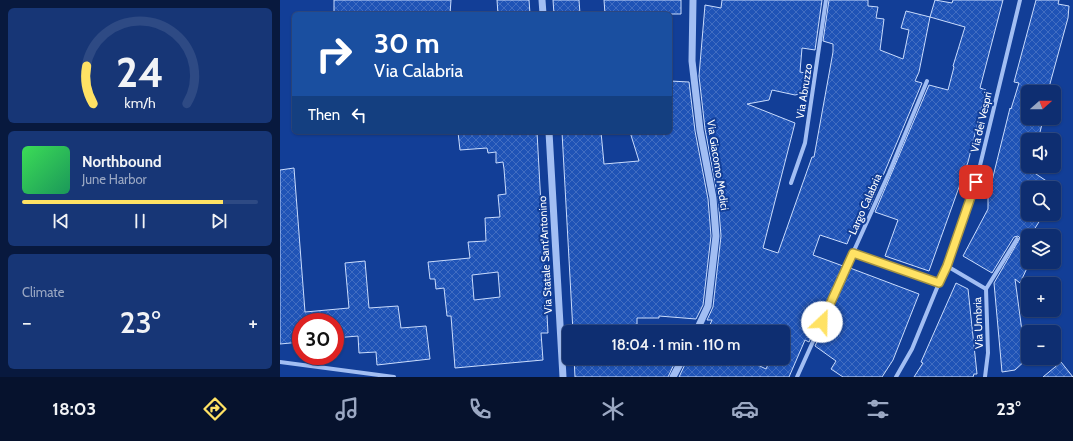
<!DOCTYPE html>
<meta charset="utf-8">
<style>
body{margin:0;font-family:Cabin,sans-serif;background:#173676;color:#f1f3f6;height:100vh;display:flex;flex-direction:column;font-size:15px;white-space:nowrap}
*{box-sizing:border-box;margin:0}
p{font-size:13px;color:#9ba8c3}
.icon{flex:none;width:22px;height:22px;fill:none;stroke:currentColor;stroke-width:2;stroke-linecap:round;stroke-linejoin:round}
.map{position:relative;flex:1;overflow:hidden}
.details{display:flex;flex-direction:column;gap:8px;padding:8px;background:#08193e;width:280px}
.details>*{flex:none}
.top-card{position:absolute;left:12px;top:12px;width:380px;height:122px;border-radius:6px;box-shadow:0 1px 3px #0004,0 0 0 1px #2e4a84;background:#1a4fa0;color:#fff;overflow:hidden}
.needle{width:26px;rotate:69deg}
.tools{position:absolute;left:741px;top:85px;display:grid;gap:8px}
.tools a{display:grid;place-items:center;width:40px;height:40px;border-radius:6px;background:#0e2e71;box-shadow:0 1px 3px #0004,0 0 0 1px #2e4a84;font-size:20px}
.speed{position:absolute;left:12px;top:313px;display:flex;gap:8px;font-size:20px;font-weight:700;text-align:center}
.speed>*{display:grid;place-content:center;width:52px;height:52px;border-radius:50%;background:#0e2e71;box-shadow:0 1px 3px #0004,0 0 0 1px #2e4a84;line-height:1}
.speed .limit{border:6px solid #d22;background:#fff;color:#111}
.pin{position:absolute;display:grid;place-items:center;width:34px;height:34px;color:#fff;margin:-17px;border-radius:8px;box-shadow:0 2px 6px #0006}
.me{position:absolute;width:44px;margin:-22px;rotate:24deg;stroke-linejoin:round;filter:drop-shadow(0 0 3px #0008)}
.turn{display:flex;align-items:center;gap:14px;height:84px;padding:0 16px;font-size:18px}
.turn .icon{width:52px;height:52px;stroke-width:2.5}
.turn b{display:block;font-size:28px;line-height:34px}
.then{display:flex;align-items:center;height:38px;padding:0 16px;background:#0003;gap:8px;font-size:15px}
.big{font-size:30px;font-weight:600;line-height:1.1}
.details .tile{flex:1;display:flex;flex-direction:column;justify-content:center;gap:6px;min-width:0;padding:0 14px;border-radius:6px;background:#173676}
.details .dial{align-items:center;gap:0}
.dial svg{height:104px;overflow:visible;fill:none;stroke:#2e4a84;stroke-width:7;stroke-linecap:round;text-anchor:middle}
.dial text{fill:#f1f3f6;stroke:none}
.song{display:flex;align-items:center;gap:12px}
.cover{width:48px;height:48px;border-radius:6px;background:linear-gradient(135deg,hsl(130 70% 55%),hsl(150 70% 35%))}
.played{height:4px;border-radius:2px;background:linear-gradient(90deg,#ffe264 85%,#2e4a84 85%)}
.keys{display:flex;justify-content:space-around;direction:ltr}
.heat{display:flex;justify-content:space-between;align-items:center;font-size:22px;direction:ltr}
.trip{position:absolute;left:282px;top:325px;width:228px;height:40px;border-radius:6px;background:#0e2e71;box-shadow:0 1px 3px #0004,0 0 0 1px #2e4a84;font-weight:600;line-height:40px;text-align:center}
.dock{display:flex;height:64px;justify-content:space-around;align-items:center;background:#06122d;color:#9ba8c3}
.dock .icon{width:28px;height:28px}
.dock .current{color:#ffe264}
.dock b{font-size:18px;color:#f1f3f6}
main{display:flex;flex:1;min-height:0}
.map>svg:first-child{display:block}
</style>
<main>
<section class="details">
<div class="tile dial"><svg viewBox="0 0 100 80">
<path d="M14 69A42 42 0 1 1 86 69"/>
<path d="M14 69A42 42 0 0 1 9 40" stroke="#ffe264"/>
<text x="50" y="56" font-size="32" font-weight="700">24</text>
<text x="50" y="72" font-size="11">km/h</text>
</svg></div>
<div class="tile">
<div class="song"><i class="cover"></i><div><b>Northbound</b><p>June Harbor</p></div></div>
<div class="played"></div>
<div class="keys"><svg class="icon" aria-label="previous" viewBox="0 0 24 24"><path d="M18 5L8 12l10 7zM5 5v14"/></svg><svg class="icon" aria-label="pause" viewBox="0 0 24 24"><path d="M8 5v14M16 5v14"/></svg><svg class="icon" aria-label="next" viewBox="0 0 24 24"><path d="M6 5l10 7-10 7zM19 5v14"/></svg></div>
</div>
<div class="tile"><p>Climate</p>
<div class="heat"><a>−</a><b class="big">23°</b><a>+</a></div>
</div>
</section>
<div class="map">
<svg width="793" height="377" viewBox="0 0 793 377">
<defs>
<pattern id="building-cross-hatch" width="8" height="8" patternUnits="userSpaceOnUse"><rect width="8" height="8" fill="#1f53b6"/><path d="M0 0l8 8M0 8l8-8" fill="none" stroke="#416dc1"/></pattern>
</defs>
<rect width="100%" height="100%" fill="#123e97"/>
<!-- building -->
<path fill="url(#building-cross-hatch)" stroke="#cadcfd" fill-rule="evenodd" d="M54,0H171L170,14H54Z
M217,0H249L250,14H218Z
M273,0H299L300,14H274Z
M324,0H401V14H325Z
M442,0H542L535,50L522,48L520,72L530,74L524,93L515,95L492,90L489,100L467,104L515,123L483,248L498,253L532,157H534L553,52V44L543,41L549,0H588V6L598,7L596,18L604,19L600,50L623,59L629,30L621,28L626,11L650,17L639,72L635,81L642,83L589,209L582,207L567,244L540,235L533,255L563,266L529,342L525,340L509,377H399L408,358H463L486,369L491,358H503V332H427L432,320H427L433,307L441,236L438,198L425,129L419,76L425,5L441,8Z
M655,0L672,3L673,0H723L700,88L706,90L688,162L649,271L605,256L618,220L595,212L649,85L668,90L674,67L673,66L685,27L650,17Z
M756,0H779L778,4L789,6L788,18L768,91L755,87L754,92H748V118H757L755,123L762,124L758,140H748V166H750V170L777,188H748V214H764L750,236H748V240L743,248L748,251V266L740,283L735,279L744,346L748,351V358L735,370L722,372L714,283L740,238L738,236L734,237L712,273L683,256L708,209V197L730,108L731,109L739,83L734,82Z
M390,81L409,82L415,131L428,199L431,236L423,305L416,319L379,316V318H357V326L337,327V332H293L282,132H321L324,164L359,161L350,132H390Z
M178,132H257L268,333H261L263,360L175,368L171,316H167L164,288L156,289L155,279H150L148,262L190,258L188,242L206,241L205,218L220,217L218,195L226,194L224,169L223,162L216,163V152L208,153L207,148L180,150ZM218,272L220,297L194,300L192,275Z
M14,168L25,312L69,308L65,263L85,261L89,308L118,306L121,328L146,326L150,359L97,365L96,352L79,353L78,336L55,338V322H21V342L0,344V170Z
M570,268L639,294L613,360L602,377H563L551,369L556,361L535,346Z
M676,283L688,289L697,374H694L693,377H634L643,363L641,362Z
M294,358H397L388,377H295Z
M781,362L793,377H763Z"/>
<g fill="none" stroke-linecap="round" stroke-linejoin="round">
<!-- minor -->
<path stroke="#a2bef3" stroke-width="4" d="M511,183L525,143L546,0
M573,253L659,283
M667,266L706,289L708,353L705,377
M706,289L737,239
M0,362L114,377
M517,377L609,173L647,81
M616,377L632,349L659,283L667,266L696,182L740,0"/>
<!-- tertiary -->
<path stroke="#a2bef3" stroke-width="7" d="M262,0L263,14
M413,0L412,61L420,130L433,198L436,236L428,306L416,332
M269,132L283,377
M393,377L403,358"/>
</g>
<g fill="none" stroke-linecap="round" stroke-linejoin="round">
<defs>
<path id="route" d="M542,322L573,253L659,283L667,266L696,182"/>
</defs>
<!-- route casing -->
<use href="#route" stroke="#a69341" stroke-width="10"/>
<!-- route -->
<use href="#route" stroke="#ffe264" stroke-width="7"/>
</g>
<g text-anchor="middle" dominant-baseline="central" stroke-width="4" stroke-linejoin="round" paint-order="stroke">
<!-- street labels -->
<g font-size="11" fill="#fff" stroke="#123e97">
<text transform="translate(524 91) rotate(-81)">Via Abruzzo</text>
<text transform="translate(701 122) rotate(-77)">Via dei Vespri</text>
<text transform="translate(438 165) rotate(81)">Via Giacomo Medici</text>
<text transform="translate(585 204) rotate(-66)">Largo Calabria</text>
<text transform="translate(265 255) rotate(-93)">Via Statale Sant'Antonino</text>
<text transform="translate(698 323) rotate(-92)">Via Umbria</text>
</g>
</g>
</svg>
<div class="tools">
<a><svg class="needle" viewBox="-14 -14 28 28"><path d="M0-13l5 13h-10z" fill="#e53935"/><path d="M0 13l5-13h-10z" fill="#9ba8c3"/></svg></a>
<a><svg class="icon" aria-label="sound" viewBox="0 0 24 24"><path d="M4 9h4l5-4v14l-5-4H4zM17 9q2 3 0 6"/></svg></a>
<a><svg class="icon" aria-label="search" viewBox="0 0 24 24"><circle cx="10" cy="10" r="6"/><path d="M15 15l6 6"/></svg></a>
<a><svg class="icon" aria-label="layers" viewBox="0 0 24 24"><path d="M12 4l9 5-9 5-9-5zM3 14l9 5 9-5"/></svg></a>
<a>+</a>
<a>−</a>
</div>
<div class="speed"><div class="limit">30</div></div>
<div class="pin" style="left:696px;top:182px;background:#d93025"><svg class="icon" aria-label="arrive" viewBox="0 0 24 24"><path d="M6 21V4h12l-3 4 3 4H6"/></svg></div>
<svg class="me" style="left:542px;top:322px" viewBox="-20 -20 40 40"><circle r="19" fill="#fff"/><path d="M0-13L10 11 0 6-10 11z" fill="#ffe264"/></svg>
<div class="trip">18:04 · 1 min · 110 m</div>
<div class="top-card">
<div class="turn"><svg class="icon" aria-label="right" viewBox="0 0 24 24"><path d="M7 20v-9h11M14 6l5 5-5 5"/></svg><div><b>30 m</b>Via Calabria</div></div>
<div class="then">Then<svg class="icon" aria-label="left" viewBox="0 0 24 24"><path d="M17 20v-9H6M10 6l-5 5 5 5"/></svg></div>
</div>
</div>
</main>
<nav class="dock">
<b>18:03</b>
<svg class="icon current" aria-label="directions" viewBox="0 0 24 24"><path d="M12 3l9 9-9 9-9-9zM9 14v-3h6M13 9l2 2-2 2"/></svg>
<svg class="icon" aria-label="music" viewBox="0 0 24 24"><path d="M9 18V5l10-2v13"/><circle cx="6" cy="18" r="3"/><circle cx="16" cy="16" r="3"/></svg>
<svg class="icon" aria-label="phone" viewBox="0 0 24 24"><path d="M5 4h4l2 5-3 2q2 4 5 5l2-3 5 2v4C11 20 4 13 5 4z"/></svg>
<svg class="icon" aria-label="climate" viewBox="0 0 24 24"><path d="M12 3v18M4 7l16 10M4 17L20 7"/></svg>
<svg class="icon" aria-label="car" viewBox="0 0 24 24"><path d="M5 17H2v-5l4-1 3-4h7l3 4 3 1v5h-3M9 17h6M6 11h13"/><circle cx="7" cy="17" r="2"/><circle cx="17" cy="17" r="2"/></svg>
<svg class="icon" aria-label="filters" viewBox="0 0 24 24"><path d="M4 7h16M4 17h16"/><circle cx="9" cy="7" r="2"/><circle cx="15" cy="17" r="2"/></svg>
<b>23°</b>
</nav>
